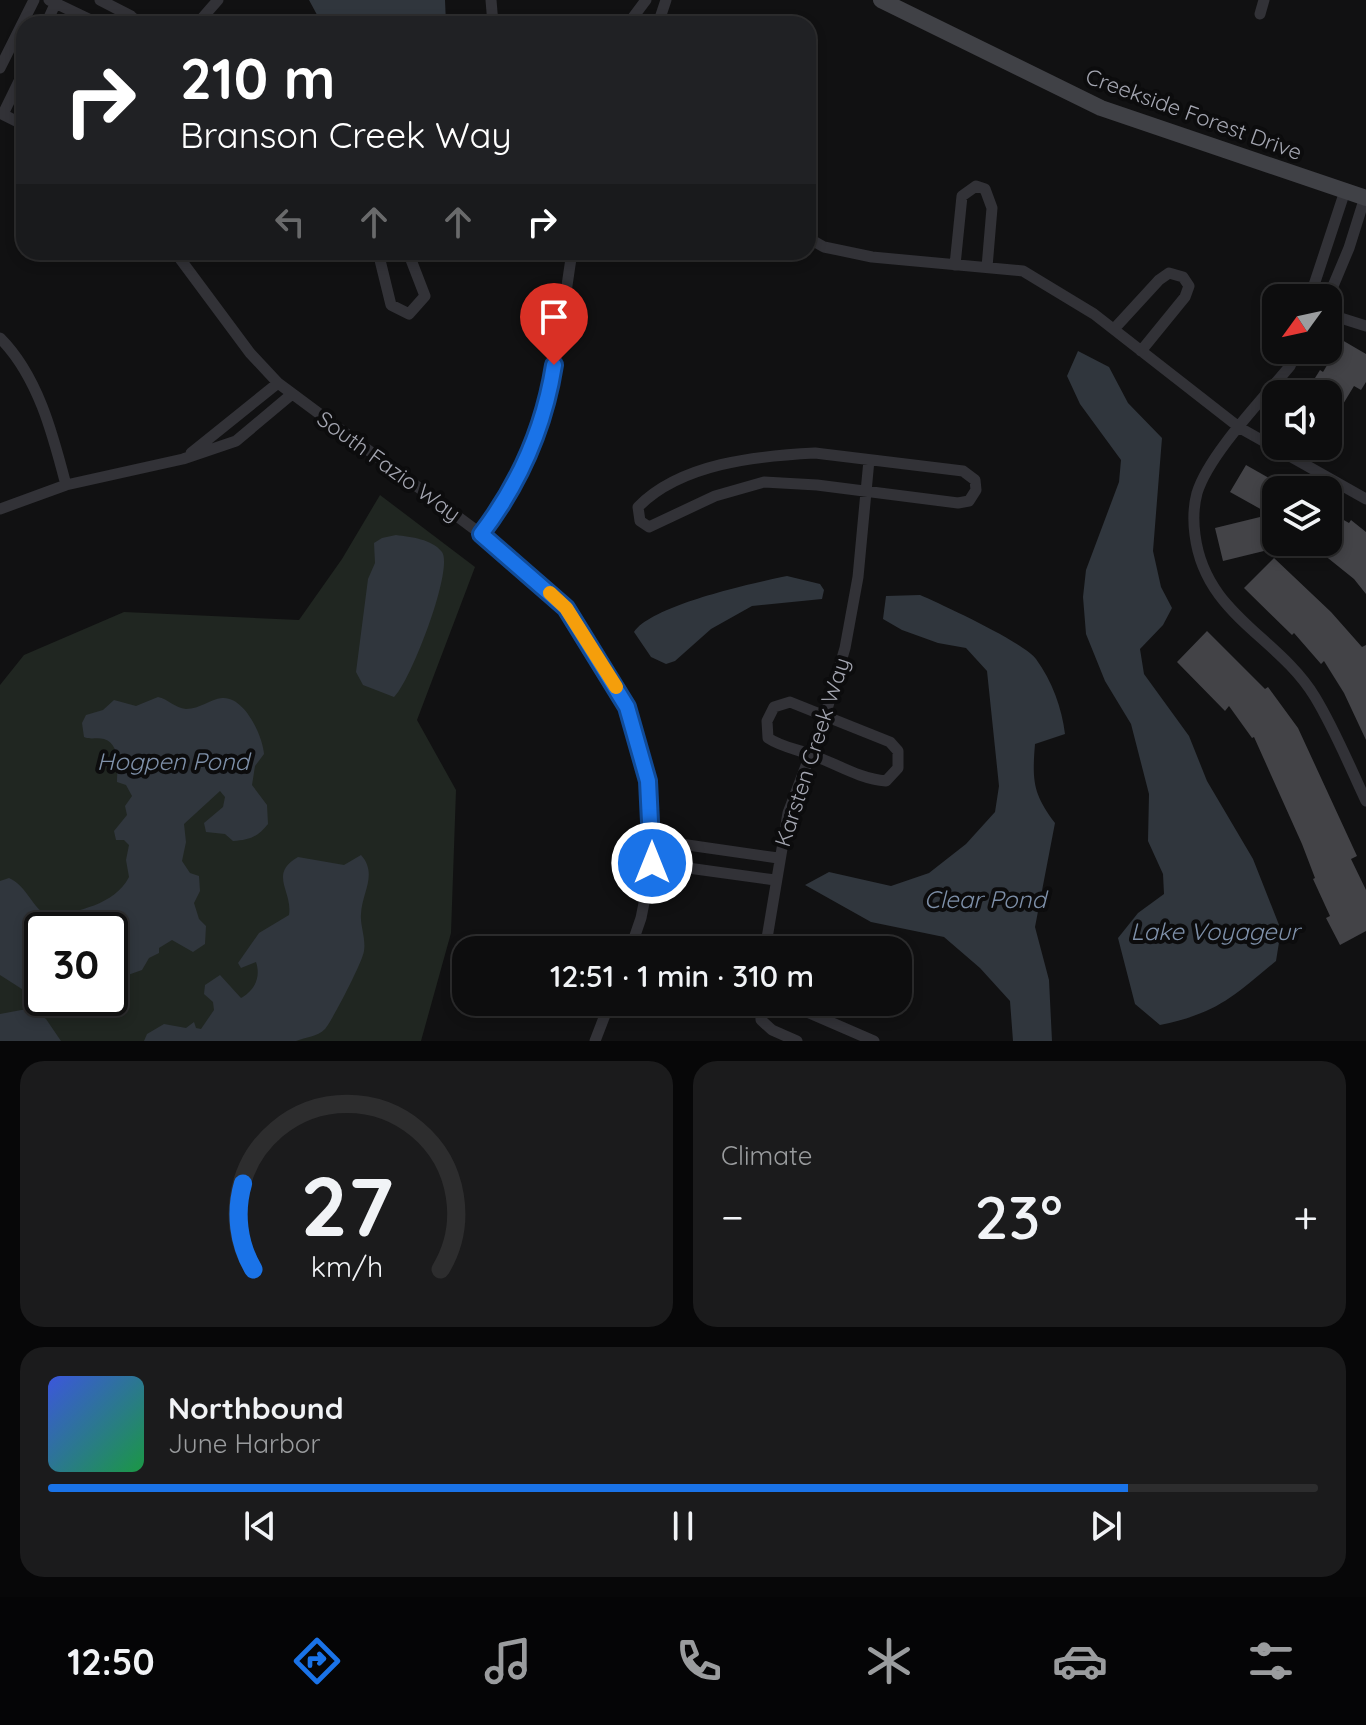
<!DOCTYPE html>
<meta charset="utf-8">
<style>
body{margin:0;font-family:Quicksand,sans-serif;background:#1b1b1c;color:#f1f3f6;height:100vh;display:flex;flex-direction:column;font-size:30px;white-space:nowrap}
*{box-sizing:border-box;margin:0}
p{font-size:26px;color:#9a9c9e}
.icon{flex:none;width:44px;height:44px;fill:none;stroke:currentColor;stroke-width:2;stroke-linecap:round;stroke-linejoin:round}
.map{position:relative;height:1041px;overflow:hidden}
.drawer{display:flex;flex-direction:column;gap:20px;padding:20px;background:#070708;flex:1}
.drawer>*{flex:none}
.banner{position:absolute;left:16px;top:16px;width:800px;height:244px;border-radius:24px;box-shadow:0 4px 12px #0003,0 0 0 2px #2d2d2e;background:#202124;color:#fff;overflow:hidden}
.needle{width:52px;rotate:237deg}
.controls{position:absolute;left:1262px;top:284px;display:grid;gap:16px}
.controls a{display:grid;place-items:center;width:80px;height:80px;border-radius:16px;background:#0d0d0e;box-shadow:0 4px 12px #0003,0 0 0 2px #2d2d2e;font-size:40px}
.speed{position:absolute;left:24px;top:912px;display:flex;gap:16px;font-size:40px;font-weight:700;text-align:center}
.speed>*{display:grid;place-content:center;width:104px;height:104px;border-radius:50%;background:#0d0d0e;box-shadow:0 4px 12px #0003,0 0 0 2px #2d2d2e;line-height:1}
.speed .limit{border:4px solid #111;border-radius:12px;background:#fff;color:#111}
.pin{position:absolute;display:grid;place-items:center;width:68px;height:68px;color:#fff;margin:-82px -34px;border-radius:50% 50% 50% 0;rotate:-45deg;box-shadow:0 0 8px #0007}
.pin .icon{rotate:45deg}
.me{position:absolute;width:88px;margin:-44px;rotate:0deg;stroke-linejoin:round;filter:drop-shadow(0 0 6px #0008)}
.turn{display:flex;align-items:center;gap:28px;height:168px;padding:0 32px;font-size:36px}
.turn .icon{width:104px;height:104px;stroke-width:2.5}
.turn b{display:block;font-size:56px;line-height:68px}
.lanes{display:flex;align-items:center;height:76px;padding:0 32px;background:#0003;justify-content:center;gap:40px;direction:ltr}
.lanes .off{opacity:.35}
.big{font-size:60px;font-weight:600;line-height:1.1}
.drawer .widget{flex:1;display:flex;flex-direction:column;justify-content:center;gap:12px;min-width:0;padding:0 28px;border-radius:24px;background:#1b1b1c}
.drawer .dial{align-items:center;gap:0}
.dial svg{height:208px;overflow:visible;fill:none;stroke:#2d2d2e;stroke-width:7;stroke-linecap:round;text-anchor:middle}
.dial text{fill:#f1f3f6;stroke:none}
.song{display:flex;align-items:center;gap:24px}
.cover{width:96px;height:96px;border-radius:12px;background:linear-gradient(135deg,hsl(230 70% 55%),hsl(140 70% 35%))}
.played{height:8px;border-radius:4px;background:linear-gradient(90deg,#1a73e8 85%,#2d2d2e 85%)}
.keys{display:flex;justify-content:space-around;direction:ltr}
.heat{display:flex;justify-content:space-between;align-items:center;font-size:44px;direction:ltr}
.drawer .tiles{flex:1;display:grid;gap:20px;grid-template-columns:1fr 1fr}
.widget:last-child{grid-column:span 2}
.trip{position:absolute;left:452px;top:936px;width:460px;height:80px;border-radius:24px;background:#0d0d0e;box-shadow:0 4px 12px #0003,0 0 0 2px #2d2d2e;font-weight:600;line-height:80px;text-align:center}
.dock{display:flex;height:128px;justify-content:space-around;align-items:center;background:#050506;color:#9a9c9e}
.dock .icon{width:56px;height:56px}
.dock .selected{color:#1a73e8}
.dock b{font-size:36px;color:#f1f3f6}
.map>svg:first-child{display:block}
</style>
<div class="map">
<svg width="1366" height="1041" viewBox="0 0 1366 1041">
<rect width="100%" height="100%" fill="#111112"/>
<!-- green -->
<path fill="#202621" fill-rule="evenodd" d="M380,495L475,567L417,720L456,790L451,933L421,1041H0V685L24,655L124,612L299,620L342,559ZM42,930H110V998H42Z"/>
<!-- water -->
<path fill="#30363d" d="M309,0H445L446,24H322Z
M1078,351L1109,367L1128,403L1162,438L1153,551L1161,587L1172,608L1163,625L1140,649L1144,674L1189,736L1207,781L1253,859L1281,930L1276,961C1232,997 1218,1013 1160,1025L1135,1004L1118,938L1138,913L1164,894L1163,874L1148,841L1149,794L1131,724L1105,681L1086,634L1083,597L1086,570L1119,482L1121,460L1080,404L1067,376Z
M396,535C411,537 432,539 442,552C454,569 410,683 394,697L363,685L356,672L368,579L375,563L374,543L382,538Z
M787,576L820,584L824,590L822,599L752,606L711,629L675,661L666,664L651,657L634,632C652,605 753,583 787,576Z
M920,595C941,604 1025,643 1036,659C1052,681 1062,708 1065,734L1035,744C1032,781 1033,794 1055,823L1035,927L1049,980L1052,1041H1013L1010,1001L980,968L944,937L871,922L805,885L829,872L891,886L929,873L966,844L995,812L999,786L987,671L966,648L938,643L902,630L883,619L886,596Z
M158,697C168,699 175,708 186,709C200,709 210,699 222,698C245,696 263,737 264,754L255,766L252,785L267,805L268,824C258,837 249,840 233,841L225,834L206,832L204,823L223,807L225,797L220,791L184,824L186,842L182,861L190,873L199,876L200,891L194,903L199,919L206,926L205,944L193,952L172,940L159,948V953L149,958L142,970L125,976L110,966V930H42V992L25,991L0,975V881L9,878C28,887 31,907 50,918C77,910 114,906 129,877L126,860L129,845L124,840H116L114,831L127,815L125,806L132,796L126,785L117,782C117,769 121,744 104,739C97,737 91,740 84,737L82,723L86,715L103,710L114,700L136,706Z
M361,855C378,874 362,892 361,914C360,926 366,938 364,951C363,961 332,1021 325,1029C317,1037 306,1037 296,1041H144L147,1034L164,1024L186,1028L194,1022L196,1028L201,1029L214,1010L213,1002L204,994L205,985L220,975L241,998C255,990 261,977 256,962L241,968L238,963L259,933L289,915C293,891 268,874 298,857L344,865Z
M32,1008L46,1019L61,1041H0V1014Z"/>
<!-- building -->
<path fill="#434347" d="M1342,340L1366,354V382L1361,390L1354,386L1328,429V394H1305L1320,370L1323,372Z
M1246,465L1290,490H1276V510L1273,516L1230,492Z
M1328,511L1349,523L1351,520L1366,532V594L1354,579L1308,542H1328Z
M1260,517L1268,550L1223,561L1215,528Z
M1274,558L1331,612L1362,647L1366,645V740L1344,693L1324,661L1321,664L1294,633L1292,635L1244,588Z
M1207,631L1265,689L1268,687L1298,728L1357,856L1351,859L1366,890V931L1340,945L1326,918L1330,916L1313,879L1315,878L1302,844L1254,737L1252,738L1229,706L1225,711L1177,662Z"/>
<g fill="none" stroke-linecap="round" stroke-linejoin="round">
<!-- minor -->
<path stroke="#323237" stroke-width="11" d="M49,0L99,24
M100,0L131,16L140,24
M491,0L493,24
M1260,14L1264,0
M46,24L57,0
M197,24L218,0
M628,24L646,0
M658,24L666,0
M0,68L34,0
M808,108V121
M0,113L24,125
M3,114L24,71
M808,238L824,247L872,257L1023,271L1094,314L1240,428L1366,499
M175,252L250,353L278,383L481,534L525,571L566,608L597,653L627,707L648,781L652,863L641,918L630,950
M378,252L391,305L409,314L425,296L408,252
M955,265L962,196L976,186L985,189L992,208L987,267
M1313,298L1312,291L1345,191
M1328,298L1349,248L1365,197
M1328,314L1366,326
M1114,329L1159,280L1169,273L1183,277L1189,286L1185,297L1141,351
M0,338C38,376 53,435 66,485
M1297,350L1290,366C1263,399 1209,454 1197,493C1193,508 1193,520 1195,535C1205,615 1278,636 1315,697C1335,730 1350,767 1366,801
M191,453L278,383
M815,453L963,471L975,480L976,490L969,501L958,503L817,485L764,482L715,496L649,527L640,521L638,507C681,463 757,456 815,453Z
M0,509L66,485L183,459L236,441L292,394
M481,534C551,442 555,362 572,252
M790,702L890,742L898,751V768L886,781C861,779 838,765 815,756C798,749 783,748 768,738L767,721L774,707Z
M653,840L778,858
M652,863L775,880
M765,950L788,813L825,716L845,648L858,577L869,460
M760,1002L761,1020L772,1030L797,1041
M784,1002L874,1041
M595,1041L610,1002"/>
<!-- secondary -->
<path stroke="#404146" stroke-width="16" d="M881,0L1101,108L1366,198"/>
</g>
<g fill="none" stroke-linecap="round" stroke-linejoin="round">
<defs>
<path id="route" d="M554,365C544,428 520,483 481,534L566,608L627,707L648,781L652,863"/>
</defs>
<!-- route casing -->
<use href="#route" stroke="#114b97" stroke-width="20"/>
<!-- route -->
<use href="#route" stroke="#1a73e8" stroke-width="14"/>
<!-- slow -->
<path stroke="#f59e0b" stroke-width="14" d="M550,593L566,608L616,687"/>
</g>
<g text-anchor="middle" dominant-baseline="central" stroke-width="8" stroke-linejoin="round" paint-order="stroke">
<!-- street labels -->
<g font-size="22" fill="#a4a6b1" stroke="#0c0c0d">
<text transform="translate(1194 114) rotate(20)">Creekside Forest Drive</text>
<text transform="translate(389 466) rotate(36)">South Fazio Way</text>
<text transform="translate(812 752) rotate(-72)">Karsten Creek Way</text>
</g>
<!-- water labels -->
<g font-size="24" font-style="italic" fill="#7e90a9" stroke="#0c0c0d">
<text x="173" y="761">Hogpen Pond</text>
<text x="985" y="899">Clear Pond</text>
<text x="1215" y="931">Lake Voyageur</text>
</g>
</g>
</svg>
<div class="controls">
<a><svg class="needle" viewBox="-14 -14 28 28"><path d="M0-13l5 13h-10z" fill="#e53935"/><path d="M0 13l5-13h-10z" fill="#9a9c9e"/></svg></a>
<a><svg class="icon" aria-label="sound" viewBox="0 0 24 24"><path d="M4 9h4l5-4v14l-5-4H4zM17 9q2 3 0 6"/></svg></a>
<a><svg class="icon" aria-label="layers" viewBox="0 0 24 24"><path d="M12 4l9 5-9 5-9-5zM3 14l9 5 9-5"/></svg></a>
</div>
<div class="speed"><div class="limit">30</div></div>
<div class="pin" style="left:554px;top:365px;background:#d93025"><svg class="icon" aria-label="arrive" viewBox="0 0 24 24"><path d="M6 21V4h12l-3 4 3 4H6"/></svg></div>
<svg class="me" style="left:652px;top:863px" viewBox="-20 -20 40 40"><circle r="17" fill="#1a73e8" stroke="#fff" stroke-width="3"/><path d="M0-11L8 9 0 5-8 9z" fill="#fff"/></svg>
<div class="trip">12:51 · 1 min · 310 m</div>
<div class="banner">
<div class="turn"><svg class="icon" aria-label="right" viewBox="0 0 24 24"><path d="M7 20v-9h11M14 6l5 5-5 5"/></svg><div><b>210 m</b>Branson Creek Way</div></div>
<div class="lanes"><svg class="icon off" aria-label="left" viewBox="0 0 24 24"><path d="M17 20v-9H6M10 6l-5 5 5 5"/></svg><svg class="icon off" aria-label="ahead" viewBox="0 0 24 24"><path d="M12 20V5M6 11l6-6 6 6"/></svg><svg class="icon off" aria-label="ahead" viewBox="0 0 24 24"><path d="M12 20V5M6 11l6-6 6 6"/></svg><svg class="icon" aria-label="right" viewBox="0 0 24 24"><path d="M7 20v-9h11M14 6l5 5-5 5"/></svg></div>
</div>
</div>
<section class="drawer">
<div class="tiles">
<div class="widget dial"><svg viewBox="0 0 100 80">
<path d="M14 69A42 42 0 1 1 86 69"/>
<path d="M14 69A42 42 0 0 1 10 36" stroke="#1a73e8"/>
<text x="50" y="56" font-size="32" font-weight="700">27</text>
<text x="50" y="72" font-size="11">km/h</text>
</svg></div>
<div class="widget"><p>Climate</p>
<div class="heat"><a>−</a><b class="big">23°</b><a>+</a></div>
</div>
<div class="widget">
<div class="song"><i class="cover"></i><div><b>Northbound</b><p>June Harbor</p></div></div>
<div class="played"></div>
<div class="keys"><svg class="icon" aria-label="previous" viewBox="0 0 24 24"><path d="M18 5L8 12l10 7zM5 5v14"/></svg><svg class="icon" aria-label="pause" viewBox="0 0 24 24"><path d="M8 5v14M16 5v14"/></svg><svg class="icon" aria-label="next" viewBox="0 0 24 24"><path d="M6 5l10 7-10 7zM19 5v14"/></svg></div>
</div>
</div>
</section>
<nav class="dock">
<b>12:50</b>
<svg class="icon selected" aria-label="directions" viewBox="0 0 24 24"><path d="M12 3l9 9-9 9-9-9zM9 14v-3h6M13 9l2 2-2 2"/></svg>
<svg class="icon" aria-label="music" viewBox="0 0 24 24"><path d="M9 18V5l10-2v13"/><circle cx="6" cy="18" r="3"/><circle cx="16" cy="16" r="3"/></svg>
<svg class="icon" aria-label="phone" viewBox="0 0 24 24"><path d="M5 4h4l2 5-3 2q2 4 5 5l2-3 5 2v4C11 20 4 13 5 4z"/></svg>
<svg class="icon" aria-label="climate" viewBox="0 0 24 24"><path d="M12 3v18M4 7l16 10M4 17L20 7"/></svg>
<svg class="icon" aria-label="car" viewBox="0 0 24 24"><path d="M5 17H2v-5l4-1 3-4h7l3 4 3 1v5h-3M9 17h6M6 11h13"/><circle cx="7" cy="17" r="2"/><circle cx="17" cy="17" r="2"/></svg>
<svg class="icon" aria-label="filters" viewBox="0 0 24 24"><path d="M4 7h16M4 17h16"/><circle cx="9" cy="7" r="2"/><circle cx="15" cy="17" r="2"/></svg>
</nav>
